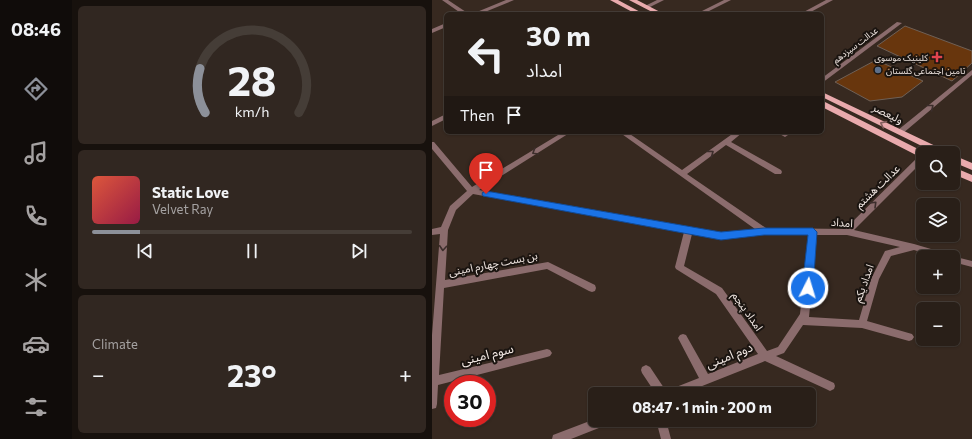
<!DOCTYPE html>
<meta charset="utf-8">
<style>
body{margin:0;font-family:Commissioner,"Noto Sans Arabic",sans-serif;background:#312721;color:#f1f3f6;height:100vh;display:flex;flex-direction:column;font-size:15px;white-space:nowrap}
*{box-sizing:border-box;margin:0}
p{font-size:13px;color:#a5a2a2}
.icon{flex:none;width:22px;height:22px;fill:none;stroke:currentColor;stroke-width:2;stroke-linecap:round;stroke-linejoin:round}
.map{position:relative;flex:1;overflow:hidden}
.side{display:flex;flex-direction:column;gap:6px;padding:6px;background:#17110d;width:360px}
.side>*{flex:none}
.banner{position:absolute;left:12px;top:12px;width:380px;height:122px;border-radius:6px;box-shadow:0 1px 3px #0004,0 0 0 1px #453d37;background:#291f18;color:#f1f3f6;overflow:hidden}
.controls{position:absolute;left:484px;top:146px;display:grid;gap:8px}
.controls a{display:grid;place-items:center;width:44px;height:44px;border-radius:6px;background:#291f18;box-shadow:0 1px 3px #0004,0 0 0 1px #453d37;font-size:20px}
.speed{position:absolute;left:12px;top:375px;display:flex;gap:8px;font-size:20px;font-weight:700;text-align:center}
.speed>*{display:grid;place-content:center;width:52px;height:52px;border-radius:50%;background:#291f18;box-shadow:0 1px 3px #0004,0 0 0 1px #453d37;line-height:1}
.speed .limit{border:6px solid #d22;background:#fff;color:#111}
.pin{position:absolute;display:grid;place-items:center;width:34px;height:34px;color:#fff;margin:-41px -17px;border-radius:50% 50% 50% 0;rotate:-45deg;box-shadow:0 0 4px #0007}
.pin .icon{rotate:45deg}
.me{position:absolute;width:44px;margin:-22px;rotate:5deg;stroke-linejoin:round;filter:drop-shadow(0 0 3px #0008)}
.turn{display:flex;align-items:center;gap:14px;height:84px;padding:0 16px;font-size:18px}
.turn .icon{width:52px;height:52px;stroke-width:2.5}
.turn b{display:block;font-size:28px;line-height:34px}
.then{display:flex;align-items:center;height:38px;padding:0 16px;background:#0003;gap:8px;font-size:15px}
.big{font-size:30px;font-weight:700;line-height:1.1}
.side .card{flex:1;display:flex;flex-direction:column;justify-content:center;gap:6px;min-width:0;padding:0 14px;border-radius:6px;background:#312721}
.side .dial{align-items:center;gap:0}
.dial svg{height:104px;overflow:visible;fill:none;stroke:#453d37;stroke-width:7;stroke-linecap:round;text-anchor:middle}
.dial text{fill:#f1f3f6;stroke:none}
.song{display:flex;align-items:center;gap:12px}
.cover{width:48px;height:48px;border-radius:6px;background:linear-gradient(135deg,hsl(10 70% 55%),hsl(340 70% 35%))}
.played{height:4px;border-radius:2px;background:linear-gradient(90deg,#8c9099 15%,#453d37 15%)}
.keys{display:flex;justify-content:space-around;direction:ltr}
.heat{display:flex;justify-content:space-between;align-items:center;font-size:22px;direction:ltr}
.trip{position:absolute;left:156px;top:387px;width:228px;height:40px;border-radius:6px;background:#291f18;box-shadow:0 1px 3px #0004,0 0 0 1px #453d37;font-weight:700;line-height:40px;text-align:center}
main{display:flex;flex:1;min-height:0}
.dock{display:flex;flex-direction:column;width:72px;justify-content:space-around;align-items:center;background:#100c0a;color:#a5a2a2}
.dock .icon{width:28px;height:28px}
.dock .current{color:#8c9099}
.dock b{font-size:18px;color:#f1f3f6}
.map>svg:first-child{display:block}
</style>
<main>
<nav class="dock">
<b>08:46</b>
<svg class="icon current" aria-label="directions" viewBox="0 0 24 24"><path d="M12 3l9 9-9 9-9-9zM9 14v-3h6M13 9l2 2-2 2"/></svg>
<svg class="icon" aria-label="music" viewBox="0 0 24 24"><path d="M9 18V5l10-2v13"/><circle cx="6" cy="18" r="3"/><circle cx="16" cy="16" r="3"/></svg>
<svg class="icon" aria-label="phone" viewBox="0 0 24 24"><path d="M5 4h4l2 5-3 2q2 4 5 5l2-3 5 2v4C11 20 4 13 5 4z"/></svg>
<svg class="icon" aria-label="climate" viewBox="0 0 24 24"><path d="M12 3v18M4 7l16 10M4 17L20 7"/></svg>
<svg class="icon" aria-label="car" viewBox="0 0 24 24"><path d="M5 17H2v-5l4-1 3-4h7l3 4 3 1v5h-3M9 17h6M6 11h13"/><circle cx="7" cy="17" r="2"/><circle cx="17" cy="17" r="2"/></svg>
<svg class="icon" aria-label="filters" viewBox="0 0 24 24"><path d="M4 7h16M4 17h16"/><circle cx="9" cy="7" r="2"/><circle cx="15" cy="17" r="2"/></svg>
</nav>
<section class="side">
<div class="card dial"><svg viewBox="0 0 100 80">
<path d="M14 69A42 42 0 1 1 86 69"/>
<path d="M14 69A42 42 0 0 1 10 35" stroke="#8c9099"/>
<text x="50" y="56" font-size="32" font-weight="700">28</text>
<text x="50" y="72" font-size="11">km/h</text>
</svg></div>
<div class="card">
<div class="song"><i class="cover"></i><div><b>Static Love</b><p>Velvet Ray</p></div></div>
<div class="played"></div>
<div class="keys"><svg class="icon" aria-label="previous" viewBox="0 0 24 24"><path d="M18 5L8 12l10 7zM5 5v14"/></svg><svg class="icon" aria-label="pause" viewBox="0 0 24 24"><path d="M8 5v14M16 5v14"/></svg><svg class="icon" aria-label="next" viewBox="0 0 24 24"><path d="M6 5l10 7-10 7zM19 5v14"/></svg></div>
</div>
<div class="card"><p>Climate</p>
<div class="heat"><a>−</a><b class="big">23°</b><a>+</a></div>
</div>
</section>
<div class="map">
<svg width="540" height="439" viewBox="0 0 540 439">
<rect width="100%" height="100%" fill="#372920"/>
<!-- building -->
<path fill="#68360d" stroke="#6f6056" d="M473,26L540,51V63L520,81L445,46Z
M444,60L491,81L470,97L438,101L403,82Z"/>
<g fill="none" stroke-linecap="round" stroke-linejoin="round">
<!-- street -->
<path fill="#8b6c6d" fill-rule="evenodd" d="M10,0H16L37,14H30Z
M74,0H82L48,14H40Z
M225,0H232L216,8L211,7Z
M292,0H299L271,14H264Z
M394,0H401L375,14H368Z
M465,22L470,23L390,83V78Z
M14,23V27L0,33V29Z
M540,70V75L470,134H466V130Z
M14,114V119L0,126V121Z
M131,132H139L47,190L289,233L323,229L187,132H195L250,170L303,132H311L299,142L349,170L350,172L349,174H343L294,145L255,174L334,228L413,229L488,155H491V161L422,230L482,244L516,254L520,256L540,261V267L521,262V257H505L482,250L459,256L447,279L435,321L480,334L482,337L480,340L477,341L430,328L371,325L352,353L344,356L402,383L403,386L402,389L398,391L394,389L333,361L250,394H224L210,373L209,370L210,367L214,365L218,367L234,391L267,378L246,338L248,335L251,334L254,335L276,374L326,354L284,294L244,269L243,267L252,232L41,194L24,210L16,230L13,280L116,262L163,285L164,288L163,291L160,292L157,291L115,269L12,288L7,375L115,349L118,350L120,353L118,356L115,357L6,385L5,404L4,408L0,409V335L8,234L0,235V229L9,227L18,206L35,191L0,149V142H2L40,187ZM260,234L289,239L332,234L377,235L368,314L346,347L335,351L290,288L252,266ZM385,235H415L468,247L453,251L439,279L427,320L377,317Z
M344,132H353L356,135L353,137Z
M163,419V420H178L177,424L139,439H120L121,435Z
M224,420H234L239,439H229Z"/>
<!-- primary -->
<path fill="#e9aaad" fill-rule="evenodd" d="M178,0H186L212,14H204Z
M197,0H205L232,14H224Z
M390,92L514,151L515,153H504L390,97Z
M390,102H393L494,153H491V158L488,157L390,107Z
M521,155L540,163V170L521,162Z
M521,167L540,175V182L521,174Z"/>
</g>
<!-- one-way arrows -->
<defs><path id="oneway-chevron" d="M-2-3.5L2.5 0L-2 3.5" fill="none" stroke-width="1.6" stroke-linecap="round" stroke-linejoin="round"/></defs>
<g stroke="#3c2e2c">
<use href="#oneway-chevron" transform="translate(499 107) rotate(-39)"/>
<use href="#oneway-chevron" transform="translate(103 152) rotate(149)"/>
<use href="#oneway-chevron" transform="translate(279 153) rotate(-36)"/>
<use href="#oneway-chevron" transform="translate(442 204) rotate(-44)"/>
<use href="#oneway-chevron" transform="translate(11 248) rotate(94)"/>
</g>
<use stroke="#825f5e" href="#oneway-chevron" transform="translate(451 124) rotate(-154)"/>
<!-- route -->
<path fill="#1a73e8" stroke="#114b97" d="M54,191L289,232L332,228H381L385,232L381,288L379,291L376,292L372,291L370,288L376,235H332L289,240L51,196L50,194L51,192Z"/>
<!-- markers -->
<path fill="#e0444e" stroke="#1a1410" stroke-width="1.5" d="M503 51h4v4h4v4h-4v4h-4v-4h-4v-4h4z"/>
<circle fill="#5c6f8a" stroke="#1a1410" stroke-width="1.5" cx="446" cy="70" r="4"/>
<g text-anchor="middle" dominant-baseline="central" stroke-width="4" stroke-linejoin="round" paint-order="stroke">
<!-- far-street labels -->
<g font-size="9" fill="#f0e6e1" stroke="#1a1410">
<text transform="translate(423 45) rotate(-37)">عدالت سیزدهم</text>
</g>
<!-- far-poi labels -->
<g font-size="9" fill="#f0e6e1" stroke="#1a1410" text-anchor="end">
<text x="496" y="57">کلینیک موسوی</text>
<text x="454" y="70" text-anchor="start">تامین اجتماعی گلستان</text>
</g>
<!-- street labels -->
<g font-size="11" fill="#f0e6e1" stroke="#1a1410">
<text transform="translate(456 113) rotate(26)">ولیعصر</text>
<text transform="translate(445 186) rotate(-44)">عدالت هشتم</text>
<text transform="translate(410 222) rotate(4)">امداد</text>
<text transform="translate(61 263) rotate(-11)">بن بست چهارم امینی</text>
<text transform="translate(431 283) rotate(-70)">امداد یکم</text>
<text transform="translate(316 311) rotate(55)">امداد پنجم</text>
</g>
<!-- near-street labels -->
<g font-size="13" fill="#f0e6e1" stroke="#1a1410">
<text transform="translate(55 354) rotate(-14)">سوم امینی</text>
<text transform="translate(297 355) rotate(-22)">دوم امینی</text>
</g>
</g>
</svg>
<div class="controls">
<a><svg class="icon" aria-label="search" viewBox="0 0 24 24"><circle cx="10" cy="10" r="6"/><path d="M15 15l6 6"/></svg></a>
<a><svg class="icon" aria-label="layers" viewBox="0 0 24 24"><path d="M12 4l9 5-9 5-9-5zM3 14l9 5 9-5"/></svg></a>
<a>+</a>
<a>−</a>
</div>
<div class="speed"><div class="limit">30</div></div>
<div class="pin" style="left:54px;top:194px;background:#d93025"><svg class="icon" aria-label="arrive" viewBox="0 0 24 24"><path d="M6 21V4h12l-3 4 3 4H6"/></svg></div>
<svg class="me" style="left:376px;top:288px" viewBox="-20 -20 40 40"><circle r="17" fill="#1a73e8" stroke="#fff" stroke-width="3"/><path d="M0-11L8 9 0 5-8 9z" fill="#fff"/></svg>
<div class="trip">08:47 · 1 min · 200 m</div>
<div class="banner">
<div class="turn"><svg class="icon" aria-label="left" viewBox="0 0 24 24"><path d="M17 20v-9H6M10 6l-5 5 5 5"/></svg><div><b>30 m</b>امداد</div></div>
<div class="then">Then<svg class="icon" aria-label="arrive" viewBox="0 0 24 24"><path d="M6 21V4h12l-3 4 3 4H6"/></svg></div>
</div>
</div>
</main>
